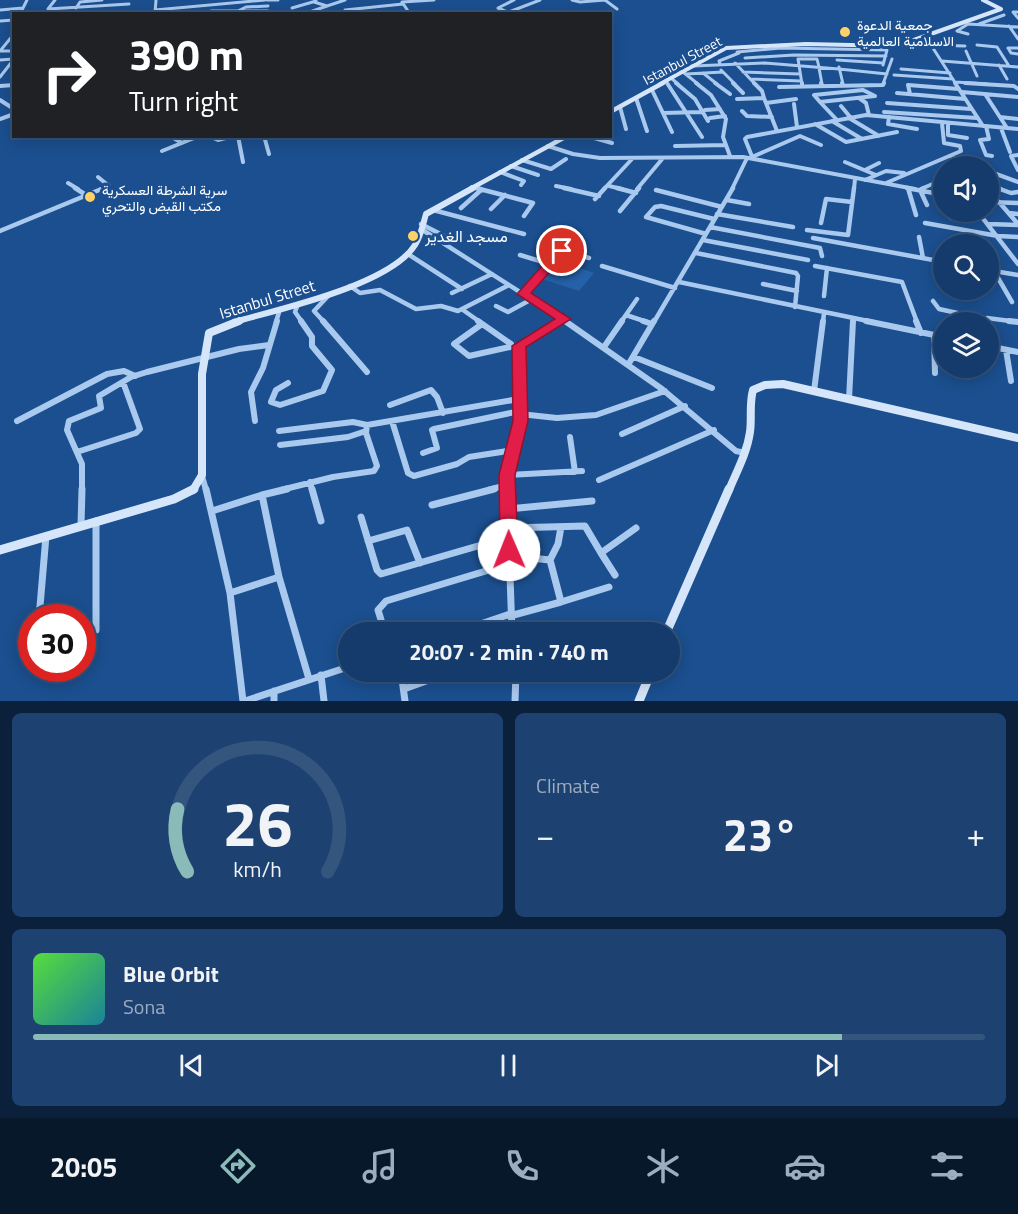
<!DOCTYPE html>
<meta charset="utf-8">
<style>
body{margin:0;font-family:"Titillium Web",Vazirmatn,sans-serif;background:#1d4271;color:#f1f3f6;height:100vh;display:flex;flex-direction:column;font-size:22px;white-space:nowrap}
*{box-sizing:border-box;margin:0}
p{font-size:20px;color:#9dadc1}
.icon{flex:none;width:33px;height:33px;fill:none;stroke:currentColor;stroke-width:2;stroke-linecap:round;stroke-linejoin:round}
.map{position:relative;height:701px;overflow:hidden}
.sheet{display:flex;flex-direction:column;gap:12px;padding:12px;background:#0b203b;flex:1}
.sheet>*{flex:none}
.top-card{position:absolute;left:12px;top:12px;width:600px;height:126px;border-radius:0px;box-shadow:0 3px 15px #0003,0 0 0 2px #33557e;background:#202124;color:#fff;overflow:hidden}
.fabs{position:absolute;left:933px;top:156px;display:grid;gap:12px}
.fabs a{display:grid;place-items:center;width:66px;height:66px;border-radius:50%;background:#143b6b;box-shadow:0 3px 15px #0003,0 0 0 2px #33557e;font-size:30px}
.speed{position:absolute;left:18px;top:604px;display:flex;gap:12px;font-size:30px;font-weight:700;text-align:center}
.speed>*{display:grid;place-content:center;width:78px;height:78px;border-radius:50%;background:#143b6b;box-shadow:0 3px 15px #0003,0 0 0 2px #33557e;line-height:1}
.speed .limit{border:9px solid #d22;background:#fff;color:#111}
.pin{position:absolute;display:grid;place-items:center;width:51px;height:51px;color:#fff;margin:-26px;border:3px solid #fff;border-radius:50%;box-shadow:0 2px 6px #0007}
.me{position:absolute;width:66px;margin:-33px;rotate:359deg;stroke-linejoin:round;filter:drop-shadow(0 0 4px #0008)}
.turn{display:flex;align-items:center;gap:21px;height:126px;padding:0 18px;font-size:27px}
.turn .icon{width:78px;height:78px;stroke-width:2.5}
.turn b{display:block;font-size:42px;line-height:51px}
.big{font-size:45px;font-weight:700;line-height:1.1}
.sheet .tile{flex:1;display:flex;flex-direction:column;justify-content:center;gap:9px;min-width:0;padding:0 21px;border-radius:9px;background:#1d4271}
.sheet .dial{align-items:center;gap:0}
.dial svg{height:156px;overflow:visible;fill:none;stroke:#33557e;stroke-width:7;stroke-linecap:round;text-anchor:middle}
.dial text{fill:#f1f3f6;stroke:none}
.song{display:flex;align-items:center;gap:18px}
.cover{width:72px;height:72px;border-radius:9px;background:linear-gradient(135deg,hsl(110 70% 55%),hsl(190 70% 35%))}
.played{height:6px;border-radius:3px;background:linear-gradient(90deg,#8bbbb9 85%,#33557e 85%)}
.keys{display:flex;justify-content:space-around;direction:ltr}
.heat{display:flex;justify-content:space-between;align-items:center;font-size:33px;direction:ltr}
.sheet .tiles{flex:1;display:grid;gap:12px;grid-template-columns:1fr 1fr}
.tile:last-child{grid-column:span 2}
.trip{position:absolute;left:338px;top:622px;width:342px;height:60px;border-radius:30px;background:#143b6b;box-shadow:0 3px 15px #0003,0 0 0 2px #33557e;font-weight:700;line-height:60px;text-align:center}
.tabs{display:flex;height:96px;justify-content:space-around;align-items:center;background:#08182b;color:#9dadc1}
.tabs .icon{width:42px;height:42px}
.tabs .current{color:#8bbbb9}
.tabs b{font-size:27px;color:#f1f3f6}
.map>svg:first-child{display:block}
</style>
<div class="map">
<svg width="1018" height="701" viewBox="0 0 1018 701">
<rect width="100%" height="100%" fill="#1b4f8f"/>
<!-- green -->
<path fill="#2461a8" d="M557,260L594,273L579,291L542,279Z"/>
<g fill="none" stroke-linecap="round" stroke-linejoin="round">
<!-- street-far4 -->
<path stroke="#a9c9ee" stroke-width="3" d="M55,0L48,9L129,4
M267,0H278
M572,0L580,2L605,0L617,9
M402,2L434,0
M402,2L410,14
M327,6L345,0
M76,8L80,2L102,0
M292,8L316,1
M0,10L23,8
M155,10L265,0
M345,10L403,4
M211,11H268
M238,11L246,7L268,6
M509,12L540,0
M1018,12H1013L1018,18
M155,13L156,0
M481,13L485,14
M20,14L27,0
M111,14L128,12
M304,14L327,6L314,2
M512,14L498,8L514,0
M0,21L14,20
M979,24L1004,15
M1009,26L1018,39
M968,34L957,31L968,24L1018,27
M977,45L997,47L1009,66
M1008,48L1011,53L1018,54
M1008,48H1018
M0,51L14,34
M0,51H14
M966,51L977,76
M737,52L781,48L887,50L883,65
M745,58L794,55L886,56
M0,60L13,59
M837,60L883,63
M942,61L1018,67
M735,63L755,84
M720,64L719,61L739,53
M999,65L1007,79
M693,66L765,63L839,69
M839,67L843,84
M819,68L822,84
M839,69L887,74
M901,69L950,73
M721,70L735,84
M683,72L698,84
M743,72L800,74
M703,73L717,84
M686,74L723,72
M894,75L953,79
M0,77L14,59
M671,78L678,84
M750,79L801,81
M666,81L668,84
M955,82L987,84
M802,84L798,59H817L819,67
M883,84L892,59
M956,84L931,45L965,46"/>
<!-- street-far3 -->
<path stroke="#a9c9ee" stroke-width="4" d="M667,83L702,137
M676,83L695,99L708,121
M696,83L711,95L726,119L723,137L730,156
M715,83L730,94
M733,83L743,93
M754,83L762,91L764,98
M802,83V86
M821,83L822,86
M842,83L843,86
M955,83L983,126
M965,83L1014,86L1018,89
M0,86L14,85
M779,87L883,85L884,83
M652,90L672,132
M863,90L875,96L820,102L814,95Z
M962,92L1018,97
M897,93L965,99
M910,94L908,85L959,89
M985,94L1007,128
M636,98L647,131
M859,98L866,103L869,115
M737,99L764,98L777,131
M0,100L14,109
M820,102L837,120
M766,103L796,99
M887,103L971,109
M794,104L797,127
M841,106L851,118
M620,107L626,129
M705,110L720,109
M742,111L747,116L772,117
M884,112L977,118
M663,113L702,112
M889,117L888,124L917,129
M1000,117L1018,119
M710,118L725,116
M849,118L879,136
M0,119L14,114
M832,121L862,139
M948,123V135L967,138
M815,124L846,142L897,132
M986,126L989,139L980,140L986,155L992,156
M1001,128L1010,152
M170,136L182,143
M209,136L218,140L233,136
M238,136L243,162
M264,136L269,154
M587,136L612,143
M548,146L573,154L600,158L743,157L915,189
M675,146L726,145
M162,151L199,136
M1018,155L1011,156L1018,170
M950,156L976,166
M752,157L800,136L821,145
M753,159L745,139L747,137L866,115L1018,129
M522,160L551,169L566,159
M845,162L876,175
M511,166L538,175
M865,170L879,163
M988,171L1018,182
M500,172L524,181L521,185
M98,177L109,186L101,189
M865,180L886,171L904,173
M68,183L78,189
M886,183L961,151L960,146L944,143L942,123
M988,185L1001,189
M556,186L571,189
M609,186L622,189
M472,187L481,189
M604,189L632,159
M637,189L663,158
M732,189L747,158
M854,189L855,179
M921,189L944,179"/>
<!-- street-far2 -->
<path stroke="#a9c9ee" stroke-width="4.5" d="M75,188L86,195
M476,188L533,203L524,216
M564,188L599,196
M617,188L636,193
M907,188L944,195
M908,188L916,215
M924,188L920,190L927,205
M997,188L1011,193L1018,192
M656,190L722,207
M595,199L605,188
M727,200L749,204
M988,202L1018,203
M999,202L1018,224
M461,208L481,190
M491,209L505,195
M433,210L524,234
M620,211L639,188
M950,212L951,218
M978,212L1018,264
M1009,213L1018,214
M717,214L793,227
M821,223L826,199L852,202
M925,223L998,236L1018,237
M421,224L454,241
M988,224L1018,225
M710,227L820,248L822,256
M421,229L567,322
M807,230L848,235L854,188
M0,231L104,188
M706,234L646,217L655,207L661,206L714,219
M919,237L923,258
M813,238L944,262
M703,240L808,260
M543,245L589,258
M696,253L796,273L798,276L795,307
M408,254L462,289
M520,255L550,264
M602,266L675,288
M815,266L902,282L917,322
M988,270L1018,275
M994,271L1012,302
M679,282L873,322
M763,284L797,291
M350,286L360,293L380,290L416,309L441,306L458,311L509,285
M948,290L970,293L973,292L972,290
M452,293L492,274
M523,294L562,251
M824,296L827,268
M933,301L939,309L962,314L967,322
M298,304L295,312L302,322
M496,306L508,312L532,299
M463,310L480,322
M626,315L647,322
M987,318L1018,322
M276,322L280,309
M324,322L314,311L330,294
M558,322L564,319
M621,322L637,299
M654,322L733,188
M823,322L824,313
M853,322V319"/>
<!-- street-far1 -->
<path stroke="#a9c9ee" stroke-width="6" d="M323,321L367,372
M478,321L511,344L510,347L469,356L454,344L482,324
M565,321L662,389L736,451L745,453
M643,321L652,324
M866,321L944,337
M916,321L921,333
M1009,321L1018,322
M934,335L935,373
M988,346L1018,352
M604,347L622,321
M1006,350L1011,381
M634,357L712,388
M628,365L654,321
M973,368L974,371
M288,383L276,390L271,402L280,405L323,391L332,370L312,346V337L301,321
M814,391L823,321
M849,399L853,321
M390,405L431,390L437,397L443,413
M520,414L557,418L596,415L665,391
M17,421L107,374L124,371L135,376
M255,421L251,392L263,368L277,321
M392,421L408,473L414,476L457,464L469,457L514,450
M279,431L353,422L367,425L519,399
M622,434L685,406
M570,437L575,472
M280,445L348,437L366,431
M77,452L136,433L140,429L123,382
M423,453L437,448L432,430L434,429L520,411
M507,475L582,471
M202,476L206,490
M599,480L714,430
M310,482L312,490
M82,490V464L67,430L69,421L101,408L99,396L131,377L147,372L239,349L269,345
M281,490L333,477L374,471L377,466L366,433L367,425
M488,490L507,485
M507,490V475L521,421L519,346L561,321"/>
<!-- street -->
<path stroke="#a9c9ee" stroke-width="7" d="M206,489L230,593L243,701
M312,489L321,521
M507,489L512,633
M262,495L287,489
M432,505L494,489
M508,509L592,501
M212,511L262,495L279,577
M361,517L377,570L381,574L509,537
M96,521V630
M81,525L82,489
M509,528L585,526L601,553L636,528
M368,541L407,530L420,563
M601,553L615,575
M521,557L550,560
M230,593L279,577L309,679
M561,602L609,587
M510,616L561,602L550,560L558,544L561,527
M39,618L46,536
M385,633L378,610L386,601L509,564
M454,633L510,614
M600,633L619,624
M401,672L405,701
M321,675L324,701
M404,689L451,672
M274,691V701
M245,701L348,667
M515,701L516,672"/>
<!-- secondary-far4 -->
<path stroke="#d6e6fa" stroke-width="4" d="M660,84L726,48L806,44L897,46L1001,9L983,0"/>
<!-- secondary-far3 -->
<path stroke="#d6e6fa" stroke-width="4.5" d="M610,112L663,83
M470,189L567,136"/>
<!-- secondary-far2 -->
<path stroke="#d6e6fa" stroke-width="6" d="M234,322C280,309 390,285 415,245C421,236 423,224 426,214L473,188"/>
<!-- secondary-far1 -->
<path stroke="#d6e6fa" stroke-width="8" d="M193,490L202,475V374L209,333L239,321
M729,490C737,471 747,453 750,432C752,418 749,404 753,390L765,385L783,384L1018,438"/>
<!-- secondary -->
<path stroke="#d6e6fa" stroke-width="9" d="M0,550L174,499L194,489
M666,633L729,489
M639,701L651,672"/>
</g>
<!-- route -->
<path fill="#e11d48" stroke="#92132f" stroke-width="1.5" d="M562,247L568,251L531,293L571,319L526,347L528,421L515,475L518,550L515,555L509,558L503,555L500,550L499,475L513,421L512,346L555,319L517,294L558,248Z"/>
<!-- markers -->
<g fill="#ffd166" stroke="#1b4f8f" stroke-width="2">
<circle cx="845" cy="32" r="6"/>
<circle cx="90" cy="197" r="6"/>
<circle cx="413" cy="236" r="6"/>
</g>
<g text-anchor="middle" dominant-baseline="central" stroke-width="6" stroke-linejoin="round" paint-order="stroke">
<!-- far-poi labels -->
<g font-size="14" fill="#fff" stroke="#1b4f8f" text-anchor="start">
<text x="857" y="24">جمعية الدعوة<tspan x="857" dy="16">الاسلامية العالمية</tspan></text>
<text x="102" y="189">سرية الشرطة العسكرية<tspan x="102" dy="16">مكتب القبض والتحري</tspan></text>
</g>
<!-- far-street labels -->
<g font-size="14" fill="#fff" stroke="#1b4f8f">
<text transform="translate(682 60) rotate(-28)">Istanbul Street</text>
</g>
<!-- poi labels -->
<g font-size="16" fill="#fff" stroke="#1b4f8f" text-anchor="start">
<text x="425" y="236">مسجد الغدير</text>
</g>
<!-- street labels -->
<g font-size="16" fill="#fff" stroke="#1b4f8f">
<text transform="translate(267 299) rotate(-17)">Istanbul Street</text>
</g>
</g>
</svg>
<div class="fabs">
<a><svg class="icon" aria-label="sound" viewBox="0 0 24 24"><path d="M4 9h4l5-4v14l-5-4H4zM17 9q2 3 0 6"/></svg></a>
<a><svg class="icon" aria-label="search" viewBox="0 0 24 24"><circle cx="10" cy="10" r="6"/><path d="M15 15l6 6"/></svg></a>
<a><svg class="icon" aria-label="layers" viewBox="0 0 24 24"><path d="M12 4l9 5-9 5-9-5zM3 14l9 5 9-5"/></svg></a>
</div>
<div class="speed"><div class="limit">30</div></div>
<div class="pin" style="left:562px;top:251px;background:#d93025"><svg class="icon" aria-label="arrive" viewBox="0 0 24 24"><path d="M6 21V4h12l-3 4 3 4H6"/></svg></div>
<svg class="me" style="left:509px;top:550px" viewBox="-20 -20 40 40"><circle r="19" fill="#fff"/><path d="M0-13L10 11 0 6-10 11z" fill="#e11d48"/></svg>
<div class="trip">20:07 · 2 min · 740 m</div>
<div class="top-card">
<div class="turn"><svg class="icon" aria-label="right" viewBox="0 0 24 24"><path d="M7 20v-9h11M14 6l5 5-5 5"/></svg><div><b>390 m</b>Turn right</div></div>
</div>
</div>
<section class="sheet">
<div class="tiles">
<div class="tile dial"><svg viewBox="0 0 100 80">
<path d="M14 69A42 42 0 1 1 86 69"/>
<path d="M14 69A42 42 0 0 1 9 37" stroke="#8bbbb9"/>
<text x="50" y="56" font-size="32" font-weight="700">26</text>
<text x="50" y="72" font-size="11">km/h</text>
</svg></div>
<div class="tile"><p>Climate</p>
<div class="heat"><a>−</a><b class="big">23°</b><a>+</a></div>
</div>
<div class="tile">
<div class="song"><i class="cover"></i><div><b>Blue Orbit</b><p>Sona</p></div></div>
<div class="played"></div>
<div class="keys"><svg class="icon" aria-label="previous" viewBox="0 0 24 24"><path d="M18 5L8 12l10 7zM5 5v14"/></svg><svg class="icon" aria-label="pause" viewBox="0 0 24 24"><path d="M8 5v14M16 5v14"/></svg><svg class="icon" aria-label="next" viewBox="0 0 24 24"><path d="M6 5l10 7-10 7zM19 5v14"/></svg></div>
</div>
</div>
</section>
<nav class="tabs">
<b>20:05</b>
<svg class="icon current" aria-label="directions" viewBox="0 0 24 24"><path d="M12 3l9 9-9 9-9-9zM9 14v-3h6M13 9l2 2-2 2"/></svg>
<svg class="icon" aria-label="music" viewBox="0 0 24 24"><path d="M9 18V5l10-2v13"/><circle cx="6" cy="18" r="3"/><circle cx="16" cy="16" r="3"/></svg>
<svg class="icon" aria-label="phone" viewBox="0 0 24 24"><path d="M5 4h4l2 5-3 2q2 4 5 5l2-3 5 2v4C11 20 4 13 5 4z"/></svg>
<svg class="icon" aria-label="climate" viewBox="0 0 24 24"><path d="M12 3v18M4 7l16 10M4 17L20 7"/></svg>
<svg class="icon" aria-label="car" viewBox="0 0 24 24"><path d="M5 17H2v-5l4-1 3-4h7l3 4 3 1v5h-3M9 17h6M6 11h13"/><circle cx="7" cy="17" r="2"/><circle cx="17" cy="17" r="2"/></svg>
<svg class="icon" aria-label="filters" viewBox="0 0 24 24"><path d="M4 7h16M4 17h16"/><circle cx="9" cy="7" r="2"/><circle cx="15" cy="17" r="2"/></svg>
</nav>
